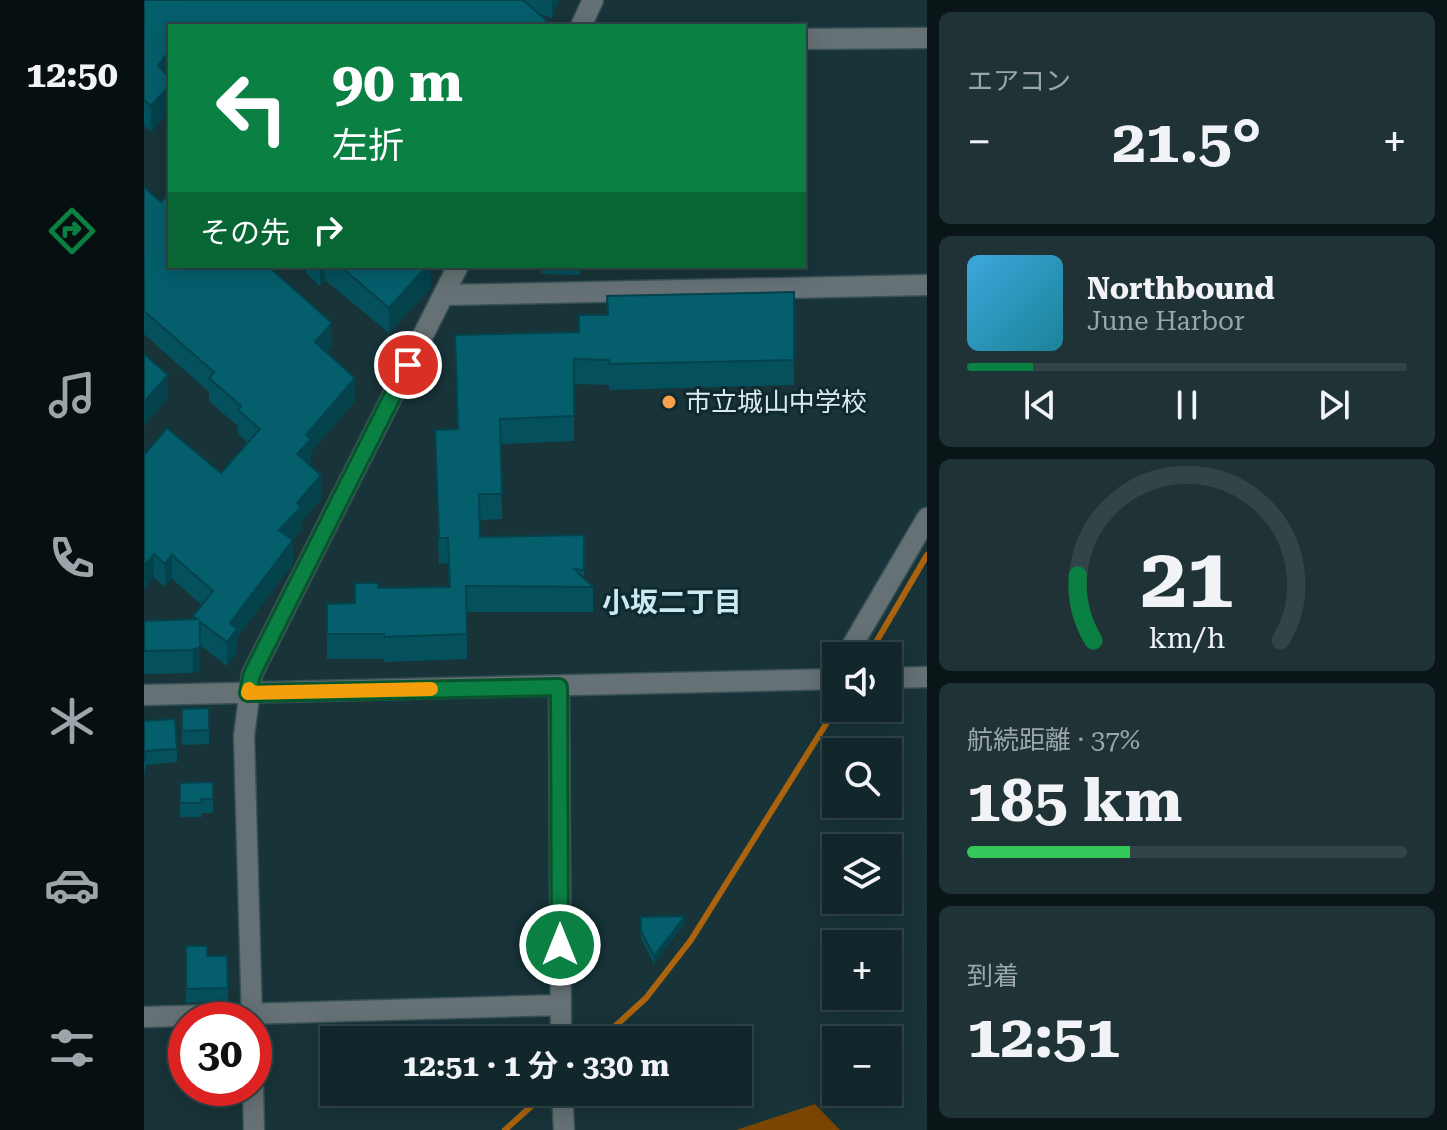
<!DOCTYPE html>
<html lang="ja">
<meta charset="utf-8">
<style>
body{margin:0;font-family:"Roboto Serif","Noto Sans JP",serif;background:#1f3337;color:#f1f3f6;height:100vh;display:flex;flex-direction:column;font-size:30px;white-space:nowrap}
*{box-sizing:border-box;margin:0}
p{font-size:26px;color:#9ca5a9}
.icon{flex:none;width:44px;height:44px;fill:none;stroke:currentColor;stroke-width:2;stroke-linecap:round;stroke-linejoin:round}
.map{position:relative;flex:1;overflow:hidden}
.sheet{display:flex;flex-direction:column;gap:12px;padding:12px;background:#0a1518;width:520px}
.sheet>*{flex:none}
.top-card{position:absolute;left:24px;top:24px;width:638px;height:244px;border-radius:0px;box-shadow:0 4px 20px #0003,0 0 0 2px #314447;background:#0b8043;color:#fff;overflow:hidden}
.buttons{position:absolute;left:678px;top:642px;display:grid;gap:16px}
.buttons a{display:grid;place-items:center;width:80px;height:80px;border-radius:0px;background:#12272b;box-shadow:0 4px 20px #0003,0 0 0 2px #314447;font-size:40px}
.speed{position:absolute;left:24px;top:1002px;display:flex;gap:16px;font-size:40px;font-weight:700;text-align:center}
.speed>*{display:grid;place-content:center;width:104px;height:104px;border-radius:50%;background:#12272b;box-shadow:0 4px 20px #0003,0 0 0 2px #314447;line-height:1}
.speed .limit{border:12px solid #d22;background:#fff;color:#111}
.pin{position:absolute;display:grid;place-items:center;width:68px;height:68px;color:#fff;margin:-34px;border:4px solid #fff;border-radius:50%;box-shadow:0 2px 8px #0007}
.me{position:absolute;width:88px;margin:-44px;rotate:0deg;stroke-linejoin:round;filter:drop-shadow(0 0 6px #0008)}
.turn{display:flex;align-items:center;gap:28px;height:168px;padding:0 32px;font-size:36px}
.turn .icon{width:104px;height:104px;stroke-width:2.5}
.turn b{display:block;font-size:56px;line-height:68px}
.then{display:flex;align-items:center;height:76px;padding:0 32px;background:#0003;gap:16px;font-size:30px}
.big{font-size:60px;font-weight:700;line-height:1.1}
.sheet .widget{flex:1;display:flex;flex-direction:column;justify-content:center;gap:12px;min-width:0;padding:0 28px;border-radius:12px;background:#1f3337}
.sheet .dial{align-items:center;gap:0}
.dial svg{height:208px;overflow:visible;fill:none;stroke:#314447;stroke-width:7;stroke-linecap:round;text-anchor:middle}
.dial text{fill:#f1f3f6;stroke:none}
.song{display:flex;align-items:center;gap:24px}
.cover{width:96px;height:96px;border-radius:12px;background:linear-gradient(135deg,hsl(200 70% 55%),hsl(190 70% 35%))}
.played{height:8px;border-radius:4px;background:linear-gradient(90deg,#0b8043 15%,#314447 15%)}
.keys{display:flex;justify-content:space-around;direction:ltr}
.heat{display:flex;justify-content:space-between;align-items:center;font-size:44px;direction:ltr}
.charge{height:12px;border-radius:6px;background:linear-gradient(90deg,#34c759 37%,#314447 0)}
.trip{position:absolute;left:176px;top:1026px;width:432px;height:80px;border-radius:0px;background:#12272b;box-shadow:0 4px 20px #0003,0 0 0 2px #314447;font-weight:700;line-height:80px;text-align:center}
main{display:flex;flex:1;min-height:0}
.tabs{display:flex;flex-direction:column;width:144px;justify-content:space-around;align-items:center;background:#071011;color:#9ca5a9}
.tabs .icon{width:56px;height:56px}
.tabs .current{color:#0b8043}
.tabs b{font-size:36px;color:#f1f3f6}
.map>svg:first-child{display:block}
</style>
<main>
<nav class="tabs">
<b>12:50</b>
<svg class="icon current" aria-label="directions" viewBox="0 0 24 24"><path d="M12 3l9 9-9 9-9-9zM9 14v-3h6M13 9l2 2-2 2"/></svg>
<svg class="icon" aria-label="music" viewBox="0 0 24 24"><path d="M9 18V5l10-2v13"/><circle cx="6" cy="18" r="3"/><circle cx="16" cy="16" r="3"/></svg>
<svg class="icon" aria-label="phone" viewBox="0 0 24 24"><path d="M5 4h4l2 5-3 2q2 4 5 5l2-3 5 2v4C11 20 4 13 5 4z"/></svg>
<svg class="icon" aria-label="climate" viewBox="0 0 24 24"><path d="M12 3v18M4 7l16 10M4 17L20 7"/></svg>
<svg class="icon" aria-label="car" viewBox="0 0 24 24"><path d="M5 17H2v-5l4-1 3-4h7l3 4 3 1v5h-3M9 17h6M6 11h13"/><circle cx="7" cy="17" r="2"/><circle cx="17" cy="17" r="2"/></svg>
<svg class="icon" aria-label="filters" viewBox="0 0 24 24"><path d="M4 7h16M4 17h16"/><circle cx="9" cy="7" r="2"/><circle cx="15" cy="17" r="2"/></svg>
</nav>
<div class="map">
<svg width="783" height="1130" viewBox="0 0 783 1130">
<rect width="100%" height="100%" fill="#183439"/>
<!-- forest -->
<path fill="#7b4503" d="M671,1104L696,1130H592Z"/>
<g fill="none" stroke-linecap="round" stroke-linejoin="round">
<!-- stream -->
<path stroke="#ab630d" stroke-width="6" d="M724,656L783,555
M456,1040L502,998L547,940L692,708
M361,1130L403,1092"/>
<defs>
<path id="minor" d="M437,26L449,0
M660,39L783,38
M300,295L783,285
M702,656L783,518
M744,678L783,677
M415,687L417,1040
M0,695L692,679
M0,1017L416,1005
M108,1020L100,736L108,674L314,266
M109,1088L110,1130
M418,1092L420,1130"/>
</defs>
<!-- minor casing -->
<use href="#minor" stroke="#375156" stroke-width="23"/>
<!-- minor -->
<use href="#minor" stroke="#657174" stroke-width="20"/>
</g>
<!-- wall -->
<path fill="#04515d" d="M0,0H415L408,18L395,14L403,26H26V111L7,132L0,126Z
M0,187L188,346L183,353L211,401L167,452V463L165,465L177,499L157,522V531L148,540L149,564L93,637V652L83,666L56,645V671L49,673L0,674V621L49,619V616L58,605L28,579L21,587L10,577L0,455L77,473L104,443L94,434V426L65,401V392L0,334Z
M162,266H287V288L245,333L181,280L176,286L162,273Z
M397,266H436V275L397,274Z
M650,292V385L465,390V385L430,384V441L357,444L358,519L335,520L336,537L440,535V579L449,587V612H323V659L240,662V659H183V604L211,603V583L234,588L305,587L304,563L295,564L291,430L313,429L311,335L435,332L463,315Z
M65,708V744L38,745V709Z
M0,721L33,749V762L2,765L0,776Z
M69,782V813H58V817H36V783Z
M497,917L541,923L510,964L497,938Z
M42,946L63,956H83L84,1002L42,1003Z"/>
<!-- shaded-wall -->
<path fill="#04424c" d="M408,0H415L408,18Z
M26,50V76L14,66Z
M26,85V111L7,132V106Z
M176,266H181V280L176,286Z
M280,266H287V288L245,333V308Z
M188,323V346L171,366V342Z
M24,375V398L0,426V402Z
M211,378V401L167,452V463L153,477V454L162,435Z
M177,475V499L157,522V531L135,553V530L153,503Z
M149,540V564L93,637V652L83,666V642L86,623Z
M10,554V577L0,590V566Z
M28,555V579L21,587V564Z
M56,647V671L49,673V650Z
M541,916V923L510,964V956Z"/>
<!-- building -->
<path fill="#055e6c" stroke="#04424c" stroke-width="2" d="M0,0H379L403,21L399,26H26V50L14,66L26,77V85L7,106L0,100Z
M0,187L17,202L26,192V266H124L188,323L171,342L211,378L162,435L167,439L153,454L177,475L153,503L157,507L135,530L149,540L86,623L93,629L83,642L56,622V647L49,650L0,651V621L53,619L49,616L69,591L28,555L21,564L10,554L0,566V455L23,428L77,473L116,429L94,410L97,406L65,378L70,372L0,311Z
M196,266H283L245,308Z
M650,292V360L465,364V360L430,359V416L356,419L358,494H335L336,537L440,535V570L430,569L449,587L322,586L323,634L240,637V634H183V604L211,603V583H234V588L306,587L304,538H295L291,430L314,429L311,335L435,332V315H464L463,296Z
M0,354L24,375L0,402Z
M65,708V730L38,731V709Z
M31,719L33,749L2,751L0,762V721Z
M69,782V799H57L58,803H36V783Z
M541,916L510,956L497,931V917Z
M42,946H63V956H83L84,988L42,989Z
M500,1028L501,1040H468V1036L479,1035V1029Z"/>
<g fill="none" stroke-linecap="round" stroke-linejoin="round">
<defs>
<path id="route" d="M264,365L108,674L104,693L415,687L416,945"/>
</defs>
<!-- route casing -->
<use href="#route" stroke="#07532c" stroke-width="20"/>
<!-- route -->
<use href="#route" stroke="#0b8043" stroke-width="14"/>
<!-- slow -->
<path stroke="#f59e0b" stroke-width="14" d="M105,689L104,693L287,689"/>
</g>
<!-- markers -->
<circle fill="#f8a04b" stroke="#0e292f" stroke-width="3" cx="525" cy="402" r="8"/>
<g text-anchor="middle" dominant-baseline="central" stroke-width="6" stroke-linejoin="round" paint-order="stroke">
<!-- poi labels -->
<g font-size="26" fill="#daeaee" stroke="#0e292f" text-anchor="start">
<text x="541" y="402">市立城山中学校</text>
</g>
<!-- neighbourhood labels -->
<g font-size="28" font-weight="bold" fill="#caeaf1" stroke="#0e292f">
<text x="528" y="602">小坂二丁目</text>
</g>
</g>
</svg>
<div class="buttons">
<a><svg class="icon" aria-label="sound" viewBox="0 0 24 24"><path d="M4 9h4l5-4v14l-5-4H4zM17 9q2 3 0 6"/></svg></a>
<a><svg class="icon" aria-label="search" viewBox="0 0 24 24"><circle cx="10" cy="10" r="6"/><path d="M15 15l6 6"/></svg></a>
<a><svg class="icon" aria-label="layers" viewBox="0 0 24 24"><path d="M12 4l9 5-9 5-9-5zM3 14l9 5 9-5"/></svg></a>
<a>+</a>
<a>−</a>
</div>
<div class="speed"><div class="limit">30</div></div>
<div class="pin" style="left:264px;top:365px;background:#d93025"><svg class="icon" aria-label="arrive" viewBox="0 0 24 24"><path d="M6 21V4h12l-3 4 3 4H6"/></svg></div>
<svg class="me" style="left:416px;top:945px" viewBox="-20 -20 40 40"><circle r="17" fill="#0b8043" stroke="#fff" stroke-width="3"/><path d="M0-11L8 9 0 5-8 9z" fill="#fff"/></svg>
<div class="trip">12:51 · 1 分 · 330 m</div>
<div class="top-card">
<div class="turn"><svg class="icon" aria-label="left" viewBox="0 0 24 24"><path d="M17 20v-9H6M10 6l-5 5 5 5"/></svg><div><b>90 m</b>左折</div></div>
<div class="then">その先<svg class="icon" aria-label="right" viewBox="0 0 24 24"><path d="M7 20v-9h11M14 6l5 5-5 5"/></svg></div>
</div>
</div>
<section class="sheet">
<div class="widget"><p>エアコン</p>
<div class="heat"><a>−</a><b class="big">21.5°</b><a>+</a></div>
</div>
<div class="widget">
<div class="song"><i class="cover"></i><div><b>Northbound</b><p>June Harbor</p></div></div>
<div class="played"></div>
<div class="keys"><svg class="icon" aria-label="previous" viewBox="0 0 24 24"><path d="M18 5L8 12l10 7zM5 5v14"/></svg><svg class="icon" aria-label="pause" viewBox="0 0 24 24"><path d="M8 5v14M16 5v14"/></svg><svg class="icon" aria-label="next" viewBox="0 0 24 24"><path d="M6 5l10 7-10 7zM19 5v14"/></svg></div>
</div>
<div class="widget dial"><svg viewBox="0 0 100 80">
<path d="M14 69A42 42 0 1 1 86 69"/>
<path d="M14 69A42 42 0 0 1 8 44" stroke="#0b8043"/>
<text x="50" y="56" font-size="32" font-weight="700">21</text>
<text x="50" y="72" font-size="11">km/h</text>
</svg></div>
<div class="widget"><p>航続距離 · 37%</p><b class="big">185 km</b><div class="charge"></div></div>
<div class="widget"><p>到着</p><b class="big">12:51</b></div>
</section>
</main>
